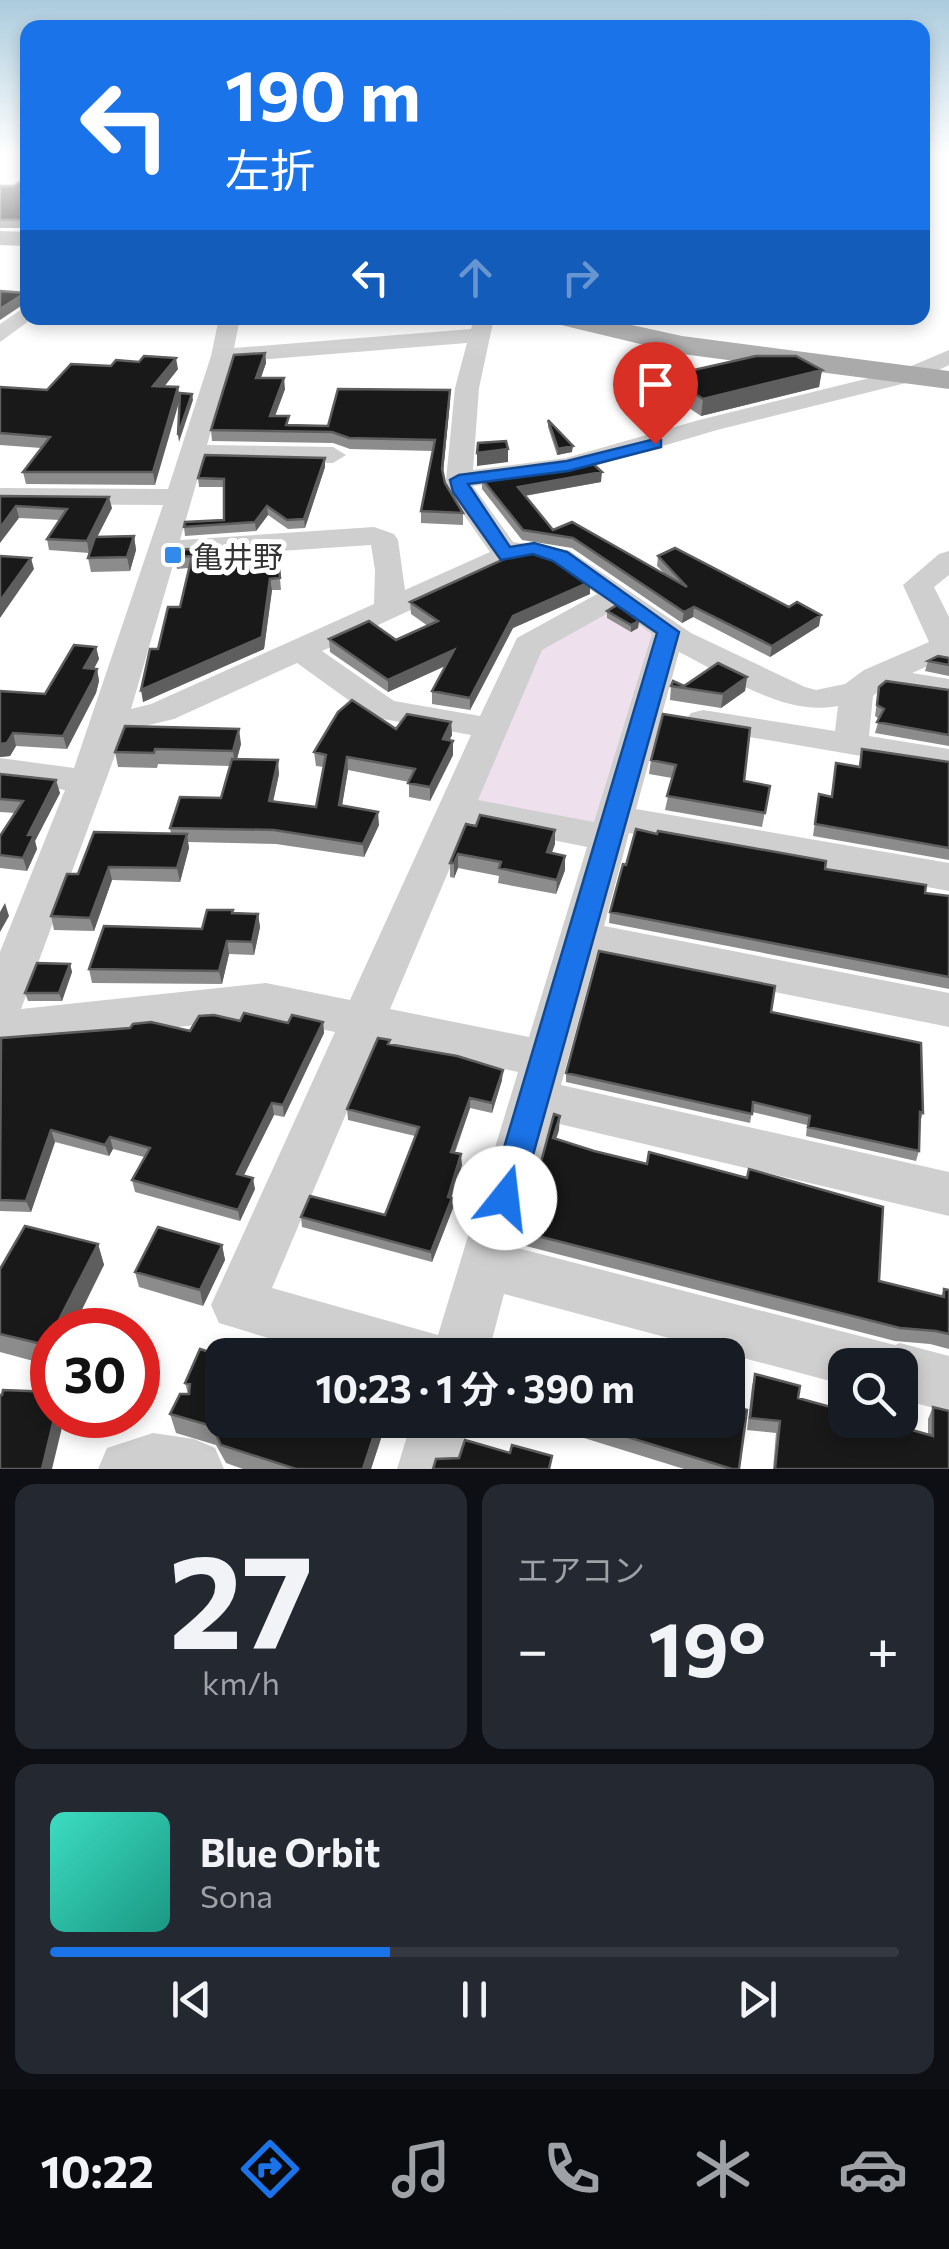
<!DOCTYPE html>
<html lang="ja">
<meta charset="utf-8">
<style>
body{margin:0;font-family:Commissioner,"Noto Sans JP",sans-serif;background:#242831;color:#f1f3f6;height:100vh;display:flex;flex-direction:column;font-size:38px;white-space:nowrap}
*{box-sizing:border-box;margin:0}
p{font-size:32px;color:#9ea1a6}
.icon{flex:none;width:55px;height:55px;fill:none;stroke:currentColor;stroke-width:2;stroke-linecap:round;stroke-linejoin:round}
.map{position:relative;height:1469px;overflow:hidden}
.sheet{display:flex;flex-direction:column;gap:15px;padding:15px;background:#0d0f14;flex:1}
.sheet>*{flex:none}
.hud{position:absolute;left:20px;top:20px;width:910px;height:305px;border-radius:20px;box-shadow:0 5px 15px #0003;background:#1a73e8;color:#fff;overflow:hidden}
.fabs{position:absolute;left:828px;top:1348px;display:grid;gap:20px}
.fabs a{display:grid;place-items:center;width:90px;height:90px;border-radius:20px;background:#171b24;box-shadow:0 5px 15px #0003;font-size:50px}
.speed{position:absolute;left:30px;top:1308px;display:flex;gap:20px;font-size:50px;font-weight:700;text-align:center}
.speed>*{display:grid;place-content:center;width:130px;height:130px;border-radius:50%;background:#171b24;box-shadow:0 5px 15px #0003;line-height:1}
.speed .limit{border:15px solid #d22;background:#fff;color:#111}
.pin{position:absolute;display:grid;place-items:center;width:85px;height:85px;color:#fff;margin:-102px -42px;border-radius:50% 50% 50% 0;rotate:-45deg;box-shadow:0 0 10px #0007}
.pin .icon{rotate:45deg}
.me{position:absolute;width:110px;margin:-55px;rotate:16deg;stroke-linejoin:round;filter:drop-shadow(0 0 8px #0008)}
.turn{display:flex;align-items:center;gap:35px;height:210px;padding:0 40px;font-size:45px}
.turn .icon{width:130px;height:130px;stroke-width:2.5}
.turn b{display:block;font-size:70px;line-height:85px}
.lanes{display:flex;align-items:center;height:95px;padding:0 40px;background:#0003;justify-content:center;gap:50px;direction:ltr}
.lanes .off{opacity:.35}
.big{font-size:75px;font-weight:700;line-height:1.1}
.sheet .widget{flex:1;display:flex;flex-direction:column;justify-content:center;gap:15px;min-width:0;padding:0 35px;border-radius:20px;background:#242831}
.sheet .dial{align-items:center;gap:0}
.dial b{font-size:130px;line-height:1}
.song{display:flex;align-items:center;gap:30px}
.cover{width:120px;height:120px;border-radius:15px;background:linear-gradient(135deg,hsl(170 70% 55%),hsl(170 70% 35%))}
.played{height:10px;border-radius:5px;background:linear-gradient(90deg,#1a73e8 40%,#363941 40%)}
.keys{display:flex;justify-content:space-around;direction:ltr}
.heat{display:flex;justify-content:space-between;align-items:center;font-size:55px;direction:ltr}
.sheet .tiles{flex:1;display:grid;gap:15px;grid-template-columns:1fr 1fr}
.widget:last-child{grid-column:span 2}
.trip{position:absolute;left:205px;top:1338px;width:540px;height:100px;border-radius:20px;background:#171b24;box-shadow:0 5px 15px #0003;font-weight:700;line-height:100px;text-align:center}
.menu{display:flex;height:160px;justify-content:space-around;align-items:center;background:#090b0e;color:#9ea1a6}
.menu .icon{width:70px;height:70px}
.menu .on{color:#1a73e8}
.menu b{font-size:45px;color:#f1f3f6}
.map>svg:first-child{display:block}
</style>
<div class="map">
<svg width="949" height="1469" viewBox="0 0 949 1469">
<rect width="100%" height="100%" fill="#fff"/>
<!-- green -->
<path fill="#efe0ee" d="M616,602L659,632L601,830L466,805L536,648Z"/>
<g fill="none" stroke-linecap="round" stroke-linejoin="round">
<!-- minor -->
<path fill="#cfcfcf" fill-rule="evenodd" d="M28,305V318H33L0,342V324Z
M219,318H240L234,348L471,329L474,318H494L479,388L473,470L566,458L699,420L902,370L949,350V365L918,380L717,430L568,474L473,486L513,542L570,551L691,633L805,687L816,690L845,684L864,670L929,642L903,585L939,554L949,551V575L934,587L949,617V657L912,673L949,679V699L882,688L873,696L869,736L949,749V771L691,727L686,720L691,713L703,710L835,731L838,706C783,717 726,675 679,652L636,809L949,863V891L629,833L604,926L949,993V1027L596,956L561,1085L949,1172V1216L551,1122L517,1248L895,1345L900,1343L949,1356V1412L900,1399V1365H845V1385L504,1294L488,1355H324L219,1323L211,1305L335,1032L266,1017L0,1047V952L65,790L0,780V758L74,768L163,505L0,504V488L168,489L211,356ZM467,343L455,388L446,480L448,492L490,552L405,590L398,540L394,534L374,527L180,540L203,460L333,463L346,455L333,447L207,445L231,362ZM371,545L375,570L374,604L151,704L131,709L175,558ZM523,558L551,564L597,594L517,638L480,716L394,701L322,651ZM617,608L652,634L594,822L478,800L542,650ZM297,663L372,717L471,735L350,1000L266,983L21,1009L124,731L174,719ZM469,823L587,847L529,1037L390,1009ZM377,1041L518,1072L438,1335L272,1288Z
M412,1420H470L457,1469H397Z
M153,1433L194,1439L215,1448L224,1469H98L107,1448Z"/>
<!-- major -->
<path fill="#aaa" fill-rule="evenodd" d="M0,231L28,232V246L0,245Z
M554,318H600L682,336L949,371V389L682,354L557,324Z"/>
</g>
<!-- wall -->
<path fill="#8c8c8c" d="M28,181V228H0V186H14Z
M265,353L266,363L261,378L285,389L275,416L290,425L328,426L450,401L443,474L445,483L463,513V525L421,523V511L433,451L350,449L333,443L212,441L211,430Z
M178,369L164,387L155,485L26,484L23,472L41,448L0,445V387L47,390Z
M822,370L819,387L701,416L665,392L667,376Z
M548,420L572,452L557,455L548,427Z
M325,467L305,528L288,529L268,515L256,531L185,536L184,527L224,520V487H199L198,478Z
M482,479L601,482L525,496L553,530L664,573L657,566L658,556L819,626L770,657L693,617L682,623L572,548L522,540L482,489Z
M0,496L112,508L97,537L134,536L136,550L130,571L91,572L88,558L89,553L49,550L47,539L60,520L19,518Z
M176,550L278,556L281,590H272L264,649L143,702L158,649L180,607L189,568L177,569L175,557Z
M590,582V594L513,628L470,710L432,704V691L445,666L388,692L330,652L329,639L396,640L428,626L411,614L410,602Z
M607,611L639,621L638,628L631,632L607,618Z
M96,647L99,659L94,669H97L99,681L96,693L67,749L16,746L10,756L0,757V691L45,694Z
M949,658V676L925,671L928,661Z
M747,677L745,691L721,708L670,700L671,686H684Z
M879,687L949,690V746L875,733L879,719L875,716Z
M663,714L744,781L770,786L762,827L665,810L672,778L649,774L651,760Z
M451,722L452,735L449,741H453V755L430,801L409,797V782L348,770L342,805L379,825L364,857L276,844L188,842L189,848L180,882L112,880L94,931L54,930L51,916L78,874L171,834L170,828L221,798L230,766L158,764L157,768L118,767L115,752L241,744L237,759L279,774L273,802L316,807L324,767L316,766L314,752L396,729Z
M862,749L949,762V860L813,836L819,794L831,796L836,763L859,767Z
M0,774L60,793L35,841L37,849L27,871L0,868V836L15,813L0,812Z
M466,824L555,844L551,853L565,856V870L556,894L498,883L499,876L458,868L454,878L450,877V863Z
M825,869L925,893L949,896V989L609,923L610,912Z
M233,913L258,914L260,927L254,955L229,954L222,984L92,983L89,969L202,929Z
M70,964L72,972L62,1001H28L25,993Z
M771,1012L923,1113L920,1122L919,1151L916,1161L806,1136L807,1125L752,1112L750,1123L566,1082V1073Z
M240,1021L288,1023L323,1022L324,1033L284,1117L274,1115L244,1175L255,1189L240,1221L135,1192L132,1180L144,1157L113,1149L109,1156L55,1142L31,1212L0,1211V1041L190,1031Z
M390,1044L502,1080L492,1113L470,1108L455,1153L462,1165L451,1198L453,1208L432,1262L302,1227L301,1217L385,1215L415,1136L348,1120L347,1109Z
M559,1130L556,1139L879,1281L941,1296L944,1289L949,1290V1349L930,1344L895,1341L522,1245V1232Z
M98,1244L104,1265L52,1330V1366L0,1352V1269Z
M222,1245L225,1260L203,1306L139,1287L135,1272Z
M200,1349L222,1420H397L394,1428L385,1426L371,1469H243L226,1463L216,1445L176,1433L170,1414L188,1394L185,1383Z
M755,1374L798,1398L928,1434V1419L933,1407L949,1469H773L776,1433L747,1430L752,1386Z
M526,1420H728L739,1469H684Z"/>
<!-- shaded-wall -->
<path fill="#5e5e5e" d="M25,293L27,302L0,320V309Z
M265,353L266,363L257,388L256,378Z
M176,358L178,369L155,398L153,386Z
M822,370L819,387L701,416L703,399Z
M284,378L285,389L271,427L270,416Z
M178,387L180,399L155,485L153,472Z
M450,390V401L442,481V469Z
M192,394L193,400L179,442L178,435Z
M573,446L572,452L557,455L558,449Z
M508,449V462L477,466V453Z
M325,458V467L305,528L304,519Z
M602,472L601,482L517,497L518,487Z
M109,497L112,508L89,553L87,541Z
M16,506L19,518L0,543V528Z
M267,506L268,515L256,531L255,522Z
M134,536L136,550L130,571L127,557Z
M31,558L34,569L0,618V601Z
M270,579L272,590L264,649L143,702L141,690Z
M590,582V594L513,628L470,710V698L513,616Z
M694,607L693,617L682,623L684,612Z
M821,615L819,626L770,657L772,646Z
M639,621L638,628L631,632V625Z
M96,647L99,659L87,681L84,668Z
M454,650V662L388,692V680Z
M97,669L99,681L96,693L67,749L63,736Z
M747,677L745,691L721,708L723,694Z
M451,722L452,735L443,753V739Z
M239,729L241,744L235,766L233,751Z
M13,733L16,746L10,756L0,757V744Z
M453,741V755L430,801V787Z
M347,757L348,770L340,818L339,805Z
M278,760L279,774L270,815L269,801Z
M56,780L60,793L35,841L37,849L27,871L23,858L28,835Z
M378,812L379,825L364,857L363,844Z
M555,830V844L547,867V852Z
M187,834L189,848L180,882L177,868Z
M458,854V868L454,878V863Z
M565,856V870L556,894L557,880Z
M109,867L112,880L94,931L90,918Z
M5,903L9,916L0,932V912Z
M258,914L260,927L254,955L252,942Z
M227,941L229,954L222,984L219,971Z
M70,964L72,972L62,1001L59,993Z
M323,1022L324,1033L284,1117L283,1105Z
M503,1070L502,1080L492,1113V1103Z
M470,1098V1108L451,1162V1152Z
M272,1103L274,1115L239,1185L237,1174Z
M560,1116L559,1130L552,1152L553,1138Z
M51,1130L55,1142L31,1212L26,1201Z
M110,1137L113,1149L109,1156L105,1145Z
M461,1154L462,1165L448,1207V1197Z
M253,1178L255,1189L240,1221L238,1210Z
M452,1198L453,1208L432,1262L431,1252Z
M98,1244L104,1265L72,1330H54Z
M222,1245L225,1260L203,1306L200,1290Z
M52,1332V1363L46,1345Z
M55,1415H65L52,1469H42Z
M379,1420H385V1426L371,1469H363Z"/>
<!-- building -->
<path fill="#191919" stroke="#5e5e5e" stroke-width="2.5" d="M21,181H28V224L26,220H0V186H14Z
M0,291L25,293L0,309Z
M265,353L256,378H284L270,416H289L286,425L328,426L338,389L450,390L442,469L445,483L463,513L421,511L435,440L349,438L332,432L211,430L234,355Z
M144,356L176,358L153,386L178,387L153,472H23L50,437L0,433V387L47,390L71,364L111,366L116,360L139,362Z
M756,356H796L822,370L703,399L667,376Z
M180,393L192,394L178,435Z
M548,420L573,446L558,449Z
M506,441L508,449L477,453L478,443Z
M205,455L325,458L304,519L287,520L267,506L255,522L184,527L185,522L224,520V479L198,478Z
M591,462L602,472L518,487L553,530L572,522L687,587L658,556L675,548L789,607L797,602L821,615L772,646L694,607L684,612L573,538L523,530L482,479Z
M0,496L109,497L87,541L47,539L67,509L16,506L0,528Z
M134,536L127,557L88,558L95,537Z
M262,544L278,556L280,578L270,579L262,637L141,690L150,649H158L168,607H180L192,556L175,557L176,550Z
M524,550L550,556L590,582L513,616L470,698L432,691L454,650L388,680L329,639L369,621L396,640L438,621L410,602Z
M0,556L31,558L0,601Z
M617,605L639,621L631,625L607,611Z
M74,645L96,647L84,668L97,669L93,680L63,736L13,733L7,743L0,744V691L45,694Z
M938,656L949,658V665L928,661Z
M718,663L747,677L723,694L671,686L673,681L684,686Z
M886,681L949,690V735L877,722L884,709L877,705L879,687Z
M352,700L396,729L407,714L451,722L443,739L453,741L430,787L408,783L415,769L347,757L339,805L378,812L363,844L274,830L170,828L180,797L221,798L232,759L278,760L269,801L316,807L326,755L314,752L338,712Z
M663,714L750,728L744,781L770,786L765,813L667,796L676,765L651,760Z
M125,726L239,729L233,751L155,749L154,753L115,752Z
M862,749L949,762V848L815,824L819,794L832,797L836,763L860,767Z
M0,774L56,780L28,835H34L23,858L0,855V836L23,801L0,799Z
M480,815L555,830L547,852L565,856L557,880L499,868L501,862L458,854L454,863H450L466,824L476,826Z
M636,829L657,834L658,831L826,861L825,869L926,885L925,893L949,896V977L610,912L623,864L626,865Z
M94,832L187,834L177,868L109,867L90,918L51,916L67,874H78Z
M207,910H233L232,913L258,914L252,942L227,941L219,971L89,969L104,926L202,929Z
M599,951L775,986L771,1012L921,1043L923,1113L920,1112L919,1151L808,1127L810,1116L753,1102L752,1114L566,1073Z
M37,963L70,964L59,993H25Z
M244,1013L288,1023L292,1015L323,1022L283,1105L272,1103L237,1174L253,1178L238,1210L132,1180L150,1148L110,1137L105,1145L51,1130L26,1201L0,1200L1,1038L130,1028L133,1024L151,1022L190,1031L199,1016L214,1015L240,1021Z
M378,1038L390,1040L388,1044L457,1056L503,1070L492,1103L470,1098L451,1152L461,1154L448,1197L452,1198L431,1252L301,1217L310,1196L385,1215L419,1127L347,1109Z
M554,1114L560,1116L553,1138L594,1151L647,1164L649,1152L747,1178L749,1169L883,1207L879,1281L944,1297V1289L949,1290V1334L936,1331L900,1328L522,1232Z
M25,1226L98,1244L46,1345L0,1334V1269Z
M158,1227L222,1245L200,1290L135,1272Z
M335,1342L380,1355H330Z
M470,1344L513,1355H467Z
M535,1344L574,1355H532Z
M200,1349L222,1356V1420H379L363,1469H296L221,1445L212,1426L170,1414L180,1394H189L190,1384L185,1383Z
M755,1374L800,1386L798,1398L845,1411V1420H877L933,1436V1407L949,1411V1469H775L780,1421L750,1418Z
M3,1390L52,1392V1415H55L42,1469H0V1395H2Z
M728,1405L747,1410L739,1469H732L572,1420H728Z
M465,1440L510,1453L512,1445L552,1456L549,1469H433L436,1459L459,1458Z"/>
<!-- sky -->
<linearGradient id="sky" x2="0" y2="1"><stop stop-color="#abcbdd"/><stop offset="0.43" stop-color="#fff"/><stop offset="1" stop-color="#fff" stop-opacity="0"/></linearGradient>
<rect width="949" height="358" fill="url(#sky)"/>
<!-- route -->
<path fill="#1a73e8" stroke="#114b97" stroke-width="2.5" d="M655,439L661,440V447L568,471L468,484L510,547L534,543L567,552L679,632L521,1198L517,1208L505,1213L493,1208L489,1198L657,633L553,561L533,554L501,560L453,492L450,480L459,475L567,461Z"/>
<!-- markers -->
<rect fill="#328beb" stroke="#fff" stroke-width="4" x="163" y="545" width="20" height="20" rx="5"/>
<g text-anchor="middle" dominant-baseline="central" stroke-width="10" stroke-linejoin="round" paint-order="stroke">
<!-- poi labels -->
<g font-size="30" fill="#323232" stroke="#fff" text-anchor="start">
<text x="193" y="555">亀井野</text>
</g>
</g>
</svg>
<div class="fabs">
<a><svg class="icon" aria-label="search" viewBox="0 0 24 24"><circle cx="10" cy="10" r="6"/><path d="M15 15l6 6"/></svg></a>
</div>
<div class="speed"><div class="limit">30</div></div>
<div class="pin" style="left:655px;top:444px;background:#d93025"><svg class="icon" aria-label="arrive" viewBox="0 0 24 24"><path d="M6 21V4h12l-3 4 3 4H6"/></svg></div>
<svg class="me" style="left:505px;top:1198px" viewBox="-20 -20 40 40"><circle r="19" fill="#fff"/><path d="M0-13L10 11 0 6-10 11z" fill="#1a73e8"/></svg>
<div class="trip">10:23 · 1 分 · 390 m</div>
<div class="hud">
<div class="turn"><svg class="icon" aria-label="left" viewBox="0 0 24 24"><path d="M17 20v-9H6M10 6l-5 5 5 5"/></svg><div><b>190 m</b>左折</div></div>
<div class="lanes"><svg class="icon" aria-label="left" viewBox="0 0 24 24"><path d="M17 20v-9H6M10 6l-5 5 5 5"/></svg><svg class="icon off" aria-label="ahead" viewBox="0 0 24 24"><path d="M12 20V5M6 11l6-6 6 6"/></svg><svg class="icon off" aria-label="right" viewBox="0 0 24 24"><path d="M7 20v-9h11M14 6l5 5-5 5"/></svg></div>
</div>
</div>
<section class="sheet">
<div class="tiles">
<div class="widget dial"><b>27</b><p>km/h</p></div>
<div class="widget"><p>エアコン</p>
<div class="heat"><a>−</a><b class="big">19°</b><a>+</a></div>
</div>
<div class="widget">
<div class="song"><i class="cover"></i><div><b>Blue Orbit</b><p>Sona</p></div></div>
<div class="played"></div>
<div class="keys"><svg class="icon" aria-label="previous" viewBox="0 0 24 24"><path d="M18 5L8 12l10 7zM5 5v14"/></svg><svg class="icon" aria-label="pause" viewBox="0 0 24 24"><path d="M8 5v14M16 5v14"/></svg><svg class="icon" aria-label="next" viewBox="0 0 24 24"><path d="M6 5l10 7-10 7zM19 5v14"/></svg></div>
</div>
</div>
</section>
<nav class="menu">
<b>10:22</b>
<svg class="icon on" aria-label="directions" viewBox="0 0 24 24"><path d="M12 3l9 9-9 9-9-9zM9 14v-3h6M13 9l2 2-2 2"/></svg>
<svg class="icon" aria-label="music" viewBox="0 0 24 24"><path d="M9 18V5l10-2v13"/><circle cx="6" cy="18" r="3"/><circle cx="16" cy="16" r="3"/></svg>
<svg class="icon" aria-label="phone" viewBox="0 0 24 24"><path d="M5 4h4l2 5-3 2q2 4 5 5l2-3 5 2v4C11 20 4 13 5 4z"/></svg>
<svg class="icon" aria-label="climate" viewBox="0 0 24 24"><path d="M12 3v18M4 7l16 10M4 17L20 7"/></svg>
<svg class="icon" aria-label="car" viewBox="0 0 24 24"><path d="M5 17H2v-5l4-1 3-4h7l3 4 3 1v5h-3M9 17h6M6 11h13"/><circle cx="7" cy="17" r="2"/><circle cx="17" cy="17" r="2"/></svg>
</nav>
